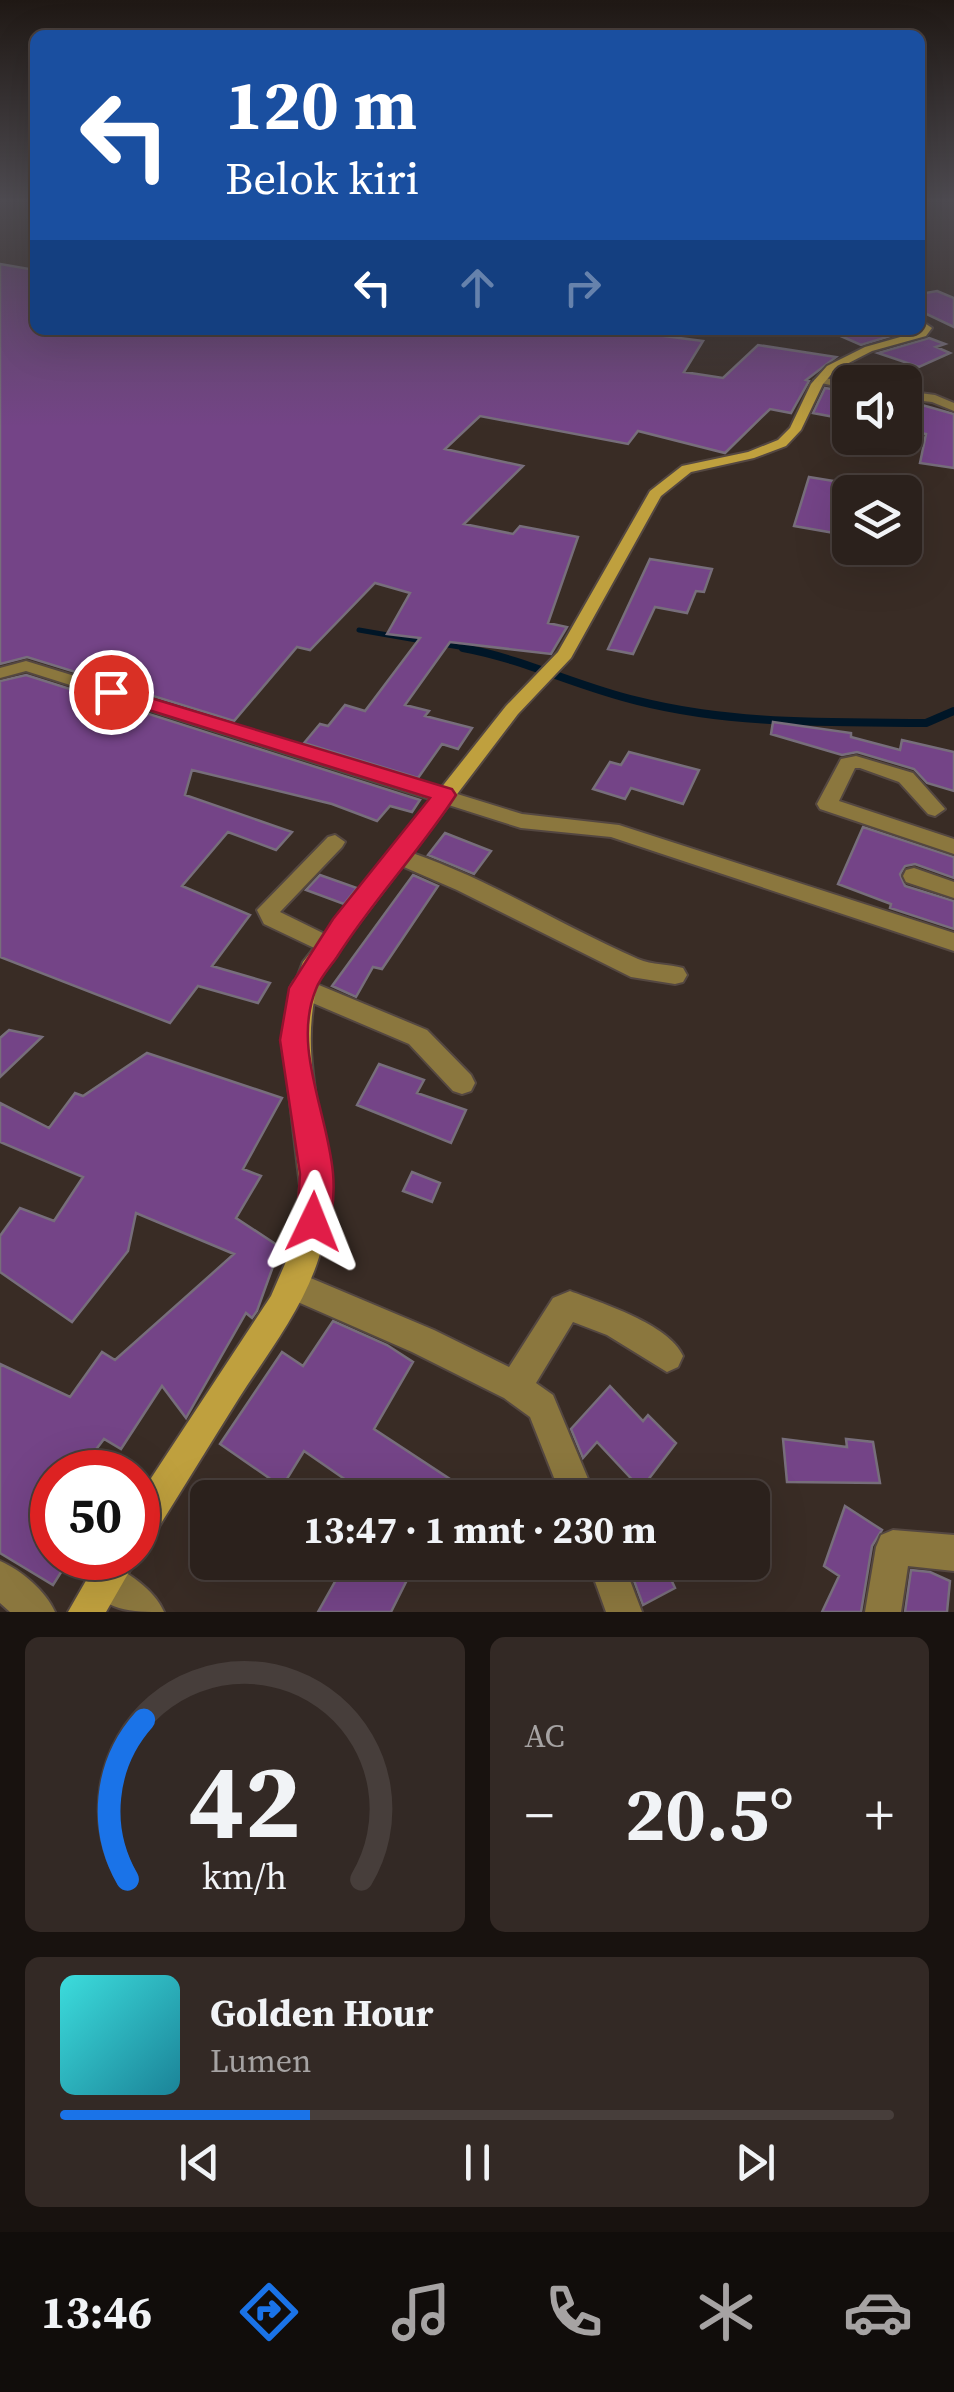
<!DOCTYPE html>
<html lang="id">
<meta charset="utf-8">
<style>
body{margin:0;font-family:"Source Serif 4",serif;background:#332925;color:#f1f3f6;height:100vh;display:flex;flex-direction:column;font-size:38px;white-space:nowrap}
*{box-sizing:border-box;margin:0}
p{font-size:32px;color:#a6a3a3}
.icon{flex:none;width:55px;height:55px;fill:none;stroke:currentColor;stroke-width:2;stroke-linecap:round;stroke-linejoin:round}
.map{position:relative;height:1612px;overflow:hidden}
.side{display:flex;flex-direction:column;gap:25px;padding:25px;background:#18120f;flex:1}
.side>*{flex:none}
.top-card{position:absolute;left:30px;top:30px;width:895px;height:305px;border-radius:15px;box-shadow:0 10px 40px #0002,0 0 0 2px #473e3b;background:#1a4fa0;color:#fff;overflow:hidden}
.fabs{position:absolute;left:832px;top:365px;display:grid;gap:20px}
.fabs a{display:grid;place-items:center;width:90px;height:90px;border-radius:15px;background:#2b211c;box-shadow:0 10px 40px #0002,0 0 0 2px #473e3b;font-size:50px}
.speed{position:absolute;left:30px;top:1450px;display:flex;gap:20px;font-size:50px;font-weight:700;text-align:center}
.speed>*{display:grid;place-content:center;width:130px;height:130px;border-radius:50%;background:#2b211c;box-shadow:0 10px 40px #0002,0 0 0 2px #473e3b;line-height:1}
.speed .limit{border:15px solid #d22;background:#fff;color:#111}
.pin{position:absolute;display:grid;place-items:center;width:85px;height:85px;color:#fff;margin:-42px;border:5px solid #fff;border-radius:50%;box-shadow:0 2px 10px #0007}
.me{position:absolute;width:110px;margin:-55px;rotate:2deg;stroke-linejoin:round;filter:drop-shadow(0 0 8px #0008)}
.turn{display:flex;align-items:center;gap:35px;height:210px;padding:0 30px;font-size:45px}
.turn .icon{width:130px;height:130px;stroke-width:2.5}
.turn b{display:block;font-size:70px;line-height:85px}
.lanes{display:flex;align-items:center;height:95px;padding:0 30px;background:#0003;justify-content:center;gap:50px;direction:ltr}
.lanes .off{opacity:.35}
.big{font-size:75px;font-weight:700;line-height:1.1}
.side .tile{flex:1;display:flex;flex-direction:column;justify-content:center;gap:15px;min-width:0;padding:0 35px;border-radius:15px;background:#332925}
.side .dial{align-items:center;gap:0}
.dial svg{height:260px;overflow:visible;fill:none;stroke:#473e3b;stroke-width:7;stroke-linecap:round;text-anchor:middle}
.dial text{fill:#f1f3f6;stroke:none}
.song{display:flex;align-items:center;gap:30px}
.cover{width:120px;height:120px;border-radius:15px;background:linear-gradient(135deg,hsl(180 70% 55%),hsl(190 70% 35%))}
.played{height:10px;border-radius:5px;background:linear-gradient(90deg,#1a73e8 30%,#473e3b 30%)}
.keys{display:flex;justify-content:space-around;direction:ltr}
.heat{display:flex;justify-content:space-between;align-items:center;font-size:55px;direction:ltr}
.side .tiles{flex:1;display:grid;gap:25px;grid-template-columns:1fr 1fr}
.tile:last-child{grid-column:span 2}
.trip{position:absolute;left:190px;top:1480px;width:580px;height:100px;border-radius:15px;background:#2b211c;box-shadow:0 10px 40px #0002,0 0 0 2px #473e3b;font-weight:700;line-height:100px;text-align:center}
.dock{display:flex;height:160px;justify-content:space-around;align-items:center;background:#110d0b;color:#a6a3a3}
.dock .icon{width:70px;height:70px}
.dock .selected{color:#1a73e8}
.dock b{font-size:45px;color:#f1f3f6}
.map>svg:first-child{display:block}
</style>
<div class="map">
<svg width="954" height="1612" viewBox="0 0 954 1612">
<rect width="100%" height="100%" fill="#392c25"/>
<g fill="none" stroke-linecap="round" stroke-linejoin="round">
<!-- stream-far1 -->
<path stroke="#001627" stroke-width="5" d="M359,630L428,642
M442,644L477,650"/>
<!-- stream -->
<path stroke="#001627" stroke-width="8" d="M463,648C524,659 578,687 638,701C734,725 828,722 926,723L954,711"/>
</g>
<!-- building -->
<path fill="#744487" stroke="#776e7b" stroke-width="2.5" d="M0,264L35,270V330H617L703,341L684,372L723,378L758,345L836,357L806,380L809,381L791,413L770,409L725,453L638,431L628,444L480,416L445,449L523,466L464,524L513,534L520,526L578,537L548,623L567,627L551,654L450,642L405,705L429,711L425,716L472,728L458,749L442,744L418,778L304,743L320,724L328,726L345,705L365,711L420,638L387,634L410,593L375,583L310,650L297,647L234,721L27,657L0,664Z
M937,291L954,298V327L920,311V294Z
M827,330H910L861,345Z
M929,338L945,344L936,347L950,353L919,367L878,353Z
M825,388L850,392V420L813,413Z
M922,405L954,414V468L920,463L926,434L905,430V410Z
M809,477L852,484L840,534L794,526Z
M650,559L712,569L704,592L696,591L687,613L655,607L633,654L608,649Z
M26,675L420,800L412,812L390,806L377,821L332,804L192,770L185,795L292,832L276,850L228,832L182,886L250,915L212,966L270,983L258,1003L198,986L170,1023L0,957V681Z
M773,722L851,733V737L900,750L902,740L954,752V791L927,783L914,769L857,752L842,755L771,734Z
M629,752L699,770L683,804L631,788L625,799L593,789L610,762L621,765Z
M863,827L954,857V878L915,864L905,866L900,874L905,886L954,901V929L890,908L891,904L838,884Z
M445,833L491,851L474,874L428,855Z
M320,875L357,888L344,904L306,890Z
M413,875L438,886L382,969L373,967L356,997L332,986Z
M9,1030L42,1037L0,1077V1038Z
M147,1053L282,1098L243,1169L261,1176L236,1218L280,1247L257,1311L252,1318L246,1313L186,1418L162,1386L121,1449L104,1439L79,1472H52V1558H70L53,1585L0,1553V1364L70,1397L102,1352L115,1360L234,1254L136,1213L128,1251L72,1322L0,1272V1236L20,1208L54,1221L83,1177L0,1142V1103L49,1128L75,1093L83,1096Z
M379,1064L424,1080L417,1093L466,1110L451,1143L357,1105Z
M412,1172L440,1183L432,1202L403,1191Z
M333,1321L387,1345L413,1362L374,1429L456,1483L449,1498H372L304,1451L282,1487L220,1444L282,1352L303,1366Z
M610,1386L643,1421L648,1415L676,1443L641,1489L597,1442L583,1458L571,1429Z
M783,1439L847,1447L846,1439L873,1442L880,1483L787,1482Z
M845,1506L882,1530L872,1546L861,1612H822L839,1576L824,1566Z
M346,1562H416L391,1612H318Z
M627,1562H663L675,1588L643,1605Z
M911,1570L930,1572L950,1581L947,1612H905Z"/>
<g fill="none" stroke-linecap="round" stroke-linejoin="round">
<defs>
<path id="minor" d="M820,377L850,383V389L816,382L814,380Z
M905,391L935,395L954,403V411L932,402L905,399Z
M26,661L522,814L619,825L954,933V951L611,837L521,828L26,671L0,678V668Z
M856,756L913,773L945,809L935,816L928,814L899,782L860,768H855L839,801L954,839V854L820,809L817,804L841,759Z
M335,835L345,842L342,847L280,912L337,940L340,946L337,952L329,955L264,924L257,910L328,837Z
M397,848C482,874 557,924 638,959C652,965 669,964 683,968L687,975L683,982L675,984L631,977L457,890L390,861L386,856L390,851Z
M914,868L954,882V898L906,882L903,876L906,870Z
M302,978L427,1030L471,1075L475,1083L471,1091L462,1094L453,1091L409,1044L294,995L290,988L294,981Z
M294,1271L434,1330L509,1367L553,1298L570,1291C601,1303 669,1324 683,1356L678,1367L667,1372L607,1335L573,1322L536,1383L553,1395L596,1498H562L530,1417L504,1398L412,1352L284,1296L279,1286L284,1276Z
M893,1530L954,1535V1571L908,1566L901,1612H865L876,1547L881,1535Z
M0,1561C21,1570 46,1591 55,1612H10L0,1603Z
M105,1562C127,1571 155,1590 164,1612C132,1612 102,1612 87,1580L92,1567Z
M588,1562H623L642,1612H606Z"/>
<path id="secondary" d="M920,320L932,328L926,336L872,351L835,370L823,384L801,430L786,446L754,458L691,472L661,496L571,658L518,714L321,973C293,1057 332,1130 327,1214C323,1284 275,1342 239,1398C209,1446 180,1493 150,1541L138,1546V1498L271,1296L295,1241L300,1186L285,1060V1029L289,999L303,962L506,706L558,652L650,491L682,466L748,452L778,440L790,428L811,384L827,366L865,347L918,332Z
M99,1558H137L106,1612H68Z"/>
</defs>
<!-- minor casing -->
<use href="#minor" stroke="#544741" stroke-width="4"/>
<!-- secondary casing -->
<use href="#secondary" stroke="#544741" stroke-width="4"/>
<!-- minor -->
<use href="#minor" fill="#8b773e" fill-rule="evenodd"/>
<!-- secondary -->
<use href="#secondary" fill="#bfa03e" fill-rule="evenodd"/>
</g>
<!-- sky -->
<linearGradient id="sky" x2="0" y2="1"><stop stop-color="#1f1814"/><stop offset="0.47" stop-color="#4e4b51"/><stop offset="1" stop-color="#4e4b51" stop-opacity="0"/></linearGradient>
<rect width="954" height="427" fill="url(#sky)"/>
<!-- route -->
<path fill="#e11d48" stroke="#92132f" stroke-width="2.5" d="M111,686L452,789L456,795C420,851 373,900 337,957C330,967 320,978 316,989C284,1067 358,1156 325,1233L313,1238L302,1233L297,1222L300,1174L280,1040L289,988L333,919L430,798L104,696L101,692Z"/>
</svg>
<div class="fabs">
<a><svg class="icon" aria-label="sound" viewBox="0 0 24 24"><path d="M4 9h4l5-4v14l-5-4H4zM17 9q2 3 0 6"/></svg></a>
<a><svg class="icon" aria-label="layers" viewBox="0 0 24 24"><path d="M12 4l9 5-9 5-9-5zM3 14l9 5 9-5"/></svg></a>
</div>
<div class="speed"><div class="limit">50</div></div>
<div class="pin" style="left:111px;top:692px;background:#d93025"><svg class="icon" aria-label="arrive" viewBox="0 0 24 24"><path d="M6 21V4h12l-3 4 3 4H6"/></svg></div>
<svg class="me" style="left:313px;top:1222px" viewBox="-20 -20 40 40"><path d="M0-17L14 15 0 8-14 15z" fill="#e11d48" stroke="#fff" stroke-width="4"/></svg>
<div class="trip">13:47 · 1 mnt · 230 m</div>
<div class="top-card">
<div class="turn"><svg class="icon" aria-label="left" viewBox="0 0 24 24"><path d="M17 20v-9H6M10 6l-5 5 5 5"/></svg><div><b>120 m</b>Belok kiri</div></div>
<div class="lanes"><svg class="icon" aria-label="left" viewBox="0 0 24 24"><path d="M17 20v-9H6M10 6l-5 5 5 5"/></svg><svg class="icon off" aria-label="ahead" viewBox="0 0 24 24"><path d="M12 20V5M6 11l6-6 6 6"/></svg><svg class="icon off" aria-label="right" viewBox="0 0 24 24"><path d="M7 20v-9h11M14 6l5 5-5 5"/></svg></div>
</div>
</div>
<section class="side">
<div class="tiles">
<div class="tile dial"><svg viewBox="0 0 100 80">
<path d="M14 69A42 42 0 1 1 86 69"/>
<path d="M14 69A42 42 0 0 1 19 20" stroke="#1a73e8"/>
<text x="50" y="56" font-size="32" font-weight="700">42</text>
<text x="50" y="72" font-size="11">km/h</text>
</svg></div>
<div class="tile"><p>AC</p>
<div class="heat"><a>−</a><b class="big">20.5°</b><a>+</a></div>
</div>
<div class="tile">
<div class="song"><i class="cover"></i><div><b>Golden Hour</b><p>Lumen</p></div></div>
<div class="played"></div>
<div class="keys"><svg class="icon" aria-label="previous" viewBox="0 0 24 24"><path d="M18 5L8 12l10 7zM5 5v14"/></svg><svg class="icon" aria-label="pause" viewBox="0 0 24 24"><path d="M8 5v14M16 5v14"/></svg><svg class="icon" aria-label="next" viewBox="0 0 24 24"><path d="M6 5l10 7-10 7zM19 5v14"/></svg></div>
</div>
</div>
</section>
<nav class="dock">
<b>13:46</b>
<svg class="icon selected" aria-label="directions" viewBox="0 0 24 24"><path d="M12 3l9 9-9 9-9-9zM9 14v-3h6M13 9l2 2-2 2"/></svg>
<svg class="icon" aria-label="music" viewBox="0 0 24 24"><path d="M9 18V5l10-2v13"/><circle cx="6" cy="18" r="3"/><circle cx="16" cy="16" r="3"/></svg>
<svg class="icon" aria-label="phone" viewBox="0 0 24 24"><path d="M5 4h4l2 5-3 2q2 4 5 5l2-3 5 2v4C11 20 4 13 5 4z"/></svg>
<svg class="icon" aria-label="climate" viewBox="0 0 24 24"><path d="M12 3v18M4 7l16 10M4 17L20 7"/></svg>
<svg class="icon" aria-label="car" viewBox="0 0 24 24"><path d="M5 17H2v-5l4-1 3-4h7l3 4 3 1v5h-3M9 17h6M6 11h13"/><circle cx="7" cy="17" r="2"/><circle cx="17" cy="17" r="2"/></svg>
</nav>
